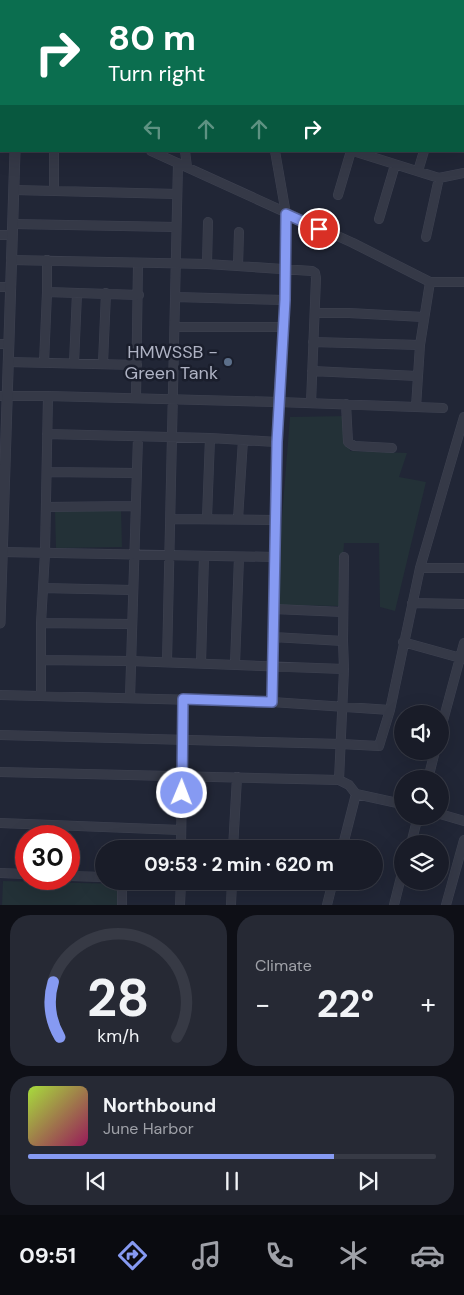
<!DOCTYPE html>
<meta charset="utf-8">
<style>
body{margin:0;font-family:"DM Sans",sans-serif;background:#262934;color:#f1f3f6;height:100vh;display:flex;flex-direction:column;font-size:19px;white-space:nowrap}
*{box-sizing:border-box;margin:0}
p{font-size:16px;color:#9fa1a8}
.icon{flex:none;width:28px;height:28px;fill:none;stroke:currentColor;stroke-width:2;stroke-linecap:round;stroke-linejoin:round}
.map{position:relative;height:905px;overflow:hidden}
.panel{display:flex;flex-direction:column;gap:10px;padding:10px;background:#0e0f16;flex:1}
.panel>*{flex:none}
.banner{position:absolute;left:0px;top:0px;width:465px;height:152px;box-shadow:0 5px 20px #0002,0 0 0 1px #373a45;background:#0b6e4f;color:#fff;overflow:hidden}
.buttons{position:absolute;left:394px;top:705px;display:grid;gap:10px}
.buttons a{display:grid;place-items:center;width:55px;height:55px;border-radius:50%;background:#191c28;box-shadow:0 5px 20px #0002,0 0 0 1px #373a45;font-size:25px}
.speed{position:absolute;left:15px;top:825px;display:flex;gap:10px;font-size:25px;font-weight:700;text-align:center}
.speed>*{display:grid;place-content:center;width:65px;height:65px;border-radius:50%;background:#191c28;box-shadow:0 5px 20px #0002,0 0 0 1px #373a45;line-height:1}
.speed .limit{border:8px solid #d22;background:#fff;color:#111}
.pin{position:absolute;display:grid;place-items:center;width:42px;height:42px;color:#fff;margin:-21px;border:2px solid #fff;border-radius:50%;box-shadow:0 1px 5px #0007}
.me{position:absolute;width:55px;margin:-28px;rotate:1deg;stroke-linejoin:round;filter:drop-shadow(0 0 4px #0008)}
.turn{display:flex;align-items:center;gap:18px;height:105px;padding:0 25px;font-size:22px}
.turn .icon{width:65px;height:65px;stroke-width:2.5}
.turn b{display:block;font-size:35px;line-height:42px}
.lanes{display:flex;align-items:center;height:48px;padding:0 25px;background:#0003;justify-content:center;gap:25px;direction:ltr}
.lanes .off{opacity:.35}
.big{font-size:38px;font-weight:700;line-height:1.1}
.panel .card{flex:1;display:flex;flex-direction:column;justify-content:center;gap:8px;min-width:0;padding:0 18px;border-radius:20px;background:#262934}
.panel .dial{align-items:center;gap:0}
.dial svg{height:130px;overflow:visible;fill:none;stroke:#373a45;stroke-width:7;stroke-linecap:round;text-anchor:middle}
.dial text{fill:#f1f3f6;stroke:none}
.song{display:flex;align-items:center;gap:15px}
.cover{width:60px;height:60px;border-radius:8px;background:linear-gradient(135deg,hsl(80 70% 55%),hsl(330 70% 35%))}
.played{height:5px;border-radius:2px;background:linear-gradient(90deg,#869af2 75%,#373a45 75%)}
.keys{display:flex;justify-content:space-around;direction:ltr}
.heat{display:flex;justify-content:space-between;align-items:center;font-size:28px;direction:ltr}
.panel .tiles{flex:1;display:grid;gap:10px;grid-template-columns:1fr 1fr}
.card:last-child{grid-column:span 2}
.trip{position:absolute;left:95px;top:840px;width:288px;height:50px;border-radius:25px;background:#191c28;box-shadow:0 5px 20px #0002,0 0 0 1px #373a45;font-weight:700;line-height:50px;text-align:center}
.menu{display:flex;height:80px;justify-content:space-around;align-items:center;background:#0a0b10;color:#9fa1a8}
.menu .icon{width:35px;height:35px}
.menu .on{color:#869af2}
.menu b{font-size:22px;color:#f1f3f6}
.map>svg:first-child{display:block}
</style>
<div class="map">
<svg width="464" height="905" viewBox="0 0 464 905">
<rect width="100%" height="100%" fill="#212636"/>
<!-- green -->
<path fill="#233137" d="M348,416L350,451L407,453L399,477L426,482L395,611L380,607L379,543H344L340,606L275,605L290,417Z
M121,509L122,547L56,548L55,511Z
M3,881L120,884L119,905H2Z"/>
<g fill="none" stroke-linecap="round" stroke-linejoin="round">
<defs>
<path id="minor" d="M5,0V1
M58,0V1
M171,0L172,1
M230,0V1
M445,0V1
M126,1L133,0
M0,37H1
M464,41V43
M0,132L1,133
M151,151L353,243L430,282H464
M185,151L187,167
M275,151L286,214L285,300L278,402L274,609L343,612
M353,151L439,178L464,173
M418,171L424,151
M14,190L177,194
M54,191V151
M338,195L351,151
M379,219L395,165
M13,224L176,227
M0,235H12
M426,237L439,178
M11,260L207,264L312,271L315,273L316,278L311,403
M47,260V292L139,295
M207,264L208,222
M238,266L239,232
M0,287H11
M176,297L285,300
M315,313H349L423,317
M175,327H284
M313,342L420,345
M0,344H9
M8,362L137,365
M44,363L47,292
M74,363L77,293
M103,363L106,293
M312,371L417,376
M0,396H48L278,402L443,408
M136,398L138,264
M346,404L348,442L354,446L392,448
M416,407L420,345L430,282
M47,434L210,438L277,442
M47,472L137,473
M46,507L135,506
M207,518L210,438
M171,519L275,520
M238,519L243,440
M2,552L275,557
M420,568H464
M43,588L132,590
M412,603L464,604
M41,623L131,624
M273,637L343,641
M403,642L464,659
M41,660L130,661L344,669
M167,662L178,163
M201,663L204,556
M235,664L239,557
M0,695L272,702L390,710
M41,696V623L45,553L48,396
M130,698L138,437
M272,702L274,609
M440,732L464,643
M0,735L341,744L379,746L390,710L420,568L464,417
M0,772L339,780L349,785L356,794L402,804
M428,779L435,751
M339,780L344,669L343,641L344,557
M440,814L464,821
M0,823L181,830
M411,844L418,816
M181,849L183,699
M233,849L237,777
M342,849L356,794
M0,873L26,874
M69,876L104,877
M122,881V905
M180,905L181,881
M231,905L232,881
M327,905L333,881
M394,905L402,873
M446,905L464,840"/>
<path id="tertiary" d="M0,89H1
M0,623L15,151"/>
</defs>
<!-- minor casing -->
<use href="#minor" stroke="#3e4251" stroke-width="10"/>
<!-- tertiary casing -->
<use href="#tertiary" stroke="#3e4251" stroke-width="11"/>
<!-- minor -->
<use href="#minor" stroke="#353947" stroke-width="9"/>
<!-- tertiary -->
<use href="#tertiary" stroke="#353947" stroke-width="10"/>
</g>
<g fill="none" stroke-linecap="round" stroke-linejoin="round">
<defs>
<path id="route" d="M182,793L183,699L272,702L277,442L285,300L286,214L319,229"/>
</defs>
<!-- route casing -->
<use href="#route" stroke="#57649d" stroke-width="12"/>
<!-- route -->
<use href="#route" stroke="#869af2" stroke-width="9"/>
</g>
<!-- markers -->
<circle fill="#5c6f8a" stroke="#1a1e2c" stroke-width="2" cx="228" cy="362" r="5"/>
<g text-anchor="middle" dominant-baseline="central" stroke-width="5" stroke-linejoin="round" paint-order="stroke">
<!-- poi labels -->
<g font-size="18" fill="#afb3c4" stroke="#1a1e2c" text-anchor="end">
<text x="218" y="352">HMWSSB -<tspan x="218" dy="21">Green Tank</tspan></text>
</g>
</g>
</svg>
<div class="buttons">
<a><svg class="icon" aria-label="sound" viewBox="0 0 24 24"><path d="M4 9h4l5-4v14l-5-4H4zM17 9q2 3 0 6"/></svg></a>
<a><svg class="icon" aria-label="search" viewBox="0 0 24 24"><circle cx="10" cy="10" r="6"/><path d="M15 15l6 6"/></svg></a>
<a><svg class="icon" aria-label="layers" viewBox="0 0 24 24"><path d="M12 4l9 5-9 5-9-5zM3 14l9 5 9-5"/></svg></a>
</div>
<div class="speed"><div class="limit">30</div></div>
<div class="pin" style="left:319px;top:229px;background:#d93025"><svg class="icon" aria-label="arrive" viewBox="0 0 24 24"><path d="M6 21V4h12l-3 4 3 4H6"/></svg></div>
<svg class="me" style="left:182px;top:793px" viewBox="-20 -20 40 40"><circle r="17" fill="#869af2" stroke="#fff" stroke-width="3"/><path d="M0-11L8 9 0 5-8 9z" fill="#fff"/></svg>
<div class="trip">09:53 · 2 min · 620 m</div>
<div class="banner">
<div class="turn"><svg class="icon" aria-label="right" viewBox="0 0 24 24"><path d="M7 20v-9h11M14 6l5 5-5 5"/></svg><div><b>80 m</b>Turn right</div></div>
<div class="lanes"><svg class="icon off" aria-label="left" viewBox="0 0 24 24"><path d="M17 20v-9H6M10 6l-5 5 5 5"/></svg><svg class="icon off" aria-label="ahead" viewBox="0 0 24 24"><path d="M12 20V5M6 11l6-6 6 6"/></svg><svg class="icon off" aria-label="ahead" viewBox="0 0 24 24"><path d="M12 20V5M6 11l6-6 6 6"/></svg><svg class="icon" aria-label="right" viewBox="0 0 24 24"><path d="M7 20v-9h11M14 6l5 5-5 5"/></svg></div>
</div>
</div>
<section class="panel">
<div class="tiles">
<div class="card dial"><svg viewBox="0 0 100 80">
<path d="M14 69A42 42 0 1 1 86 69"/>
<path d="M14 69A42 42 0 0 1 10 35" stroke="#869af2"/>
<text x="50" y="56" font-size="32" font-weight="700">28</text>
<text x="50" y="72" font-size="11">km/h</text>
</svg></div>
<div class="card"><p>Climate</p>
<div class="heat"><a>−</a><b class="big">22°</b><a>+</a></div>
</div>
<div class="card">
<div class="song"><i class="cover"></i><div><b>Northbound</b><p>June Harbor</p></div></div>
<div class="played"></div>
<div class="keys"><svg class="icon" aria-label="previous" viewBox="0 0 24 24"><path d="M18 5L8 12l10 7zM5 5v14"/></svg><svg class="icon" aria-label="pause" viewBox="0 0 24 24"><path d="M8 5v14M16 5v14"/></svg><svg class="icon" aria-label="next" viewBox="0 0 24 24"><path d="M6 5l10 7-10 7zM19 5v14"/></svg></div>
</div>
</div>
</section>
<nav class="menu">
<b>09:51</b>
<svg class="icon on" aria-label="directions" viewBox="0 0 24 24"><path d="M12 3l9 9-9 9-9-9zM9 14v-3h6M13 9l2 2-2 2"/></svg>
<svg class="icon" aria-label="music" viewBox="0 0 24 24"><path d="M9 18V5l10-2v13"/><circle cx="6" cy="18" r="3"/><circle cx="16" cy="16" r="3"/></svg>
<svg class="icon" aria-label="phone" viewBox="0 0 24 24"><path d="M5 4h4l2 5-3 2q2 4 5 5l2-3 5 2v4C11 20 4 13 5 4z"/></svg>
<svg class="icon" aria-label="climate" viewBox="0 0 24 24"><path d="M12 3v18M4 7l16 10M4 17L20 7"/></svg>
<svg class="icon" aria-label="car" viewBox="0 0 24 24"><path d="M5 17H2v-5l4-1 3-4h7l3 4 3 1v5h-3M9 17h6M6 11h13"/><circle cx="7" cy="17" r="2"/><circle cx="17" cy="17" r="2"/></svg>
</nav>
